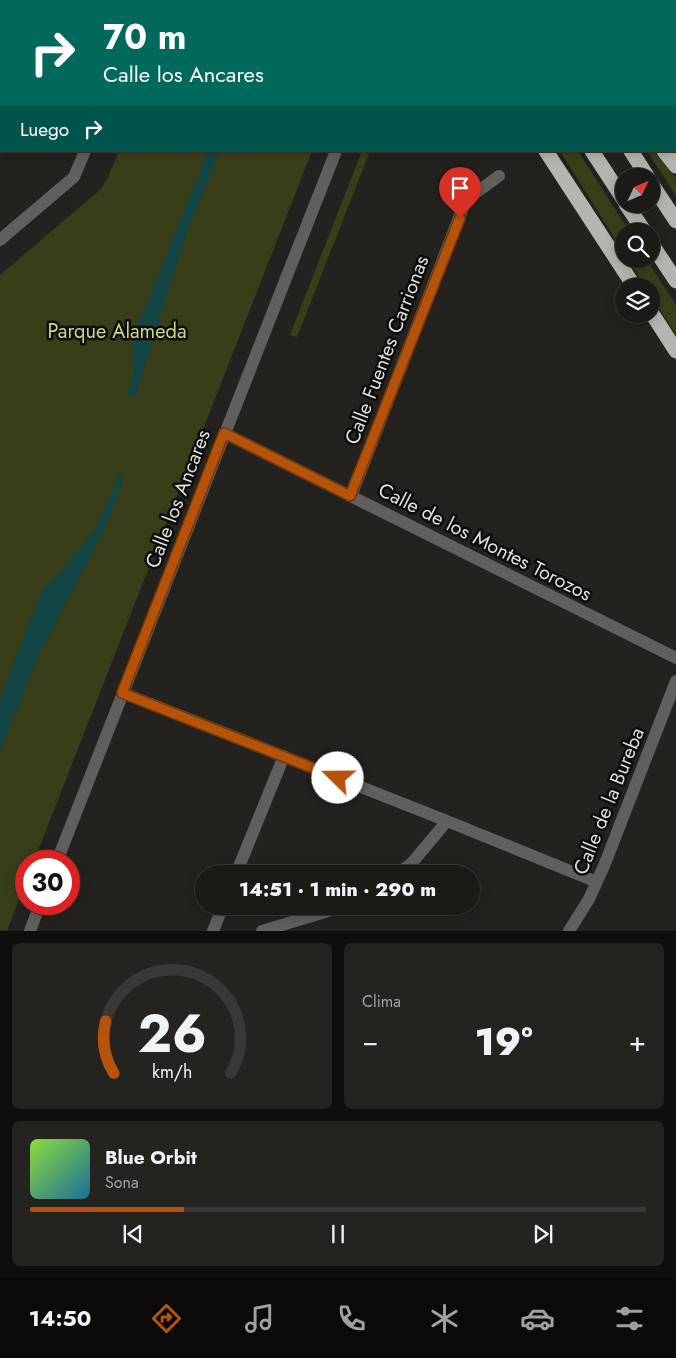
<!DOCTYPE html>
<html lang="es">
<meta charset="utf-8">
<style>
body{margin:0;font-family:Jost,sans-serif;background:#242320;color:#f1f3f6;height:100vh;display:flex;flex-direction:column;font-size:19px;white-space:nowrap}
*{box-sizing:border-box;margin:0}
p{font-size:16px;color:#a0a1a1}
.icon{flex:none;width:28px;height:28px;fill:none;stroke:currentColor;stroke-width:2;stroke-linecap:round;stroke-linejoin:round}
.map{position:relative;height:931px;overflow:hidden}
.side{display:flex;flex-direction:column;gap:12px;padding:12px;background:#0f0e0d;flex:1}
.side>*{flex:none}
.hud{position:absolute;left:0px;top:0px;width:676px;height:152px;box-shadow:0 2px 12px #0003,0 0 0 1px #393836;background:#00695c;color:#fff;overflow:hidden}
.needle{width:32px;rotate:46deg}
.tools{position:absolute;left:615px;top:168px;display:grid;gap:10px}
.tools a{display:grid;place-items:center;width:45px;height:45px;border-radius:50%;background:#1b1a17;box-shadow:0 2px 12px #0003,0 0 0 1px #393836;font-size:25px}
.speed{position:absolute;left:15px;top:850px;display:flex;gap:10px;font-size:25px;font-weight:700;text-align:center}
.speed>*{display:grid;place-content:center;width:65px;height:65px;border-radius:50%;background:#1b1a17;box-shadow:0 2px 12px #0003,0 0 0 1px #393836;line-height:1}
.speed .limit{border:8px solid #d22;background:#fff;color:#111}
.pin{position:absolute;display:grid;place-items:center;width:42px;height:42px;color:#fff;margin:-51px -21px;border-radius:50% 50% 50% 0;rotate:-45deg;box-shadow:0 0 5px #0007}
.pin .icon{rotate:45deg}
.me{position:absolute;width:55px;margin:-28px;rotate:292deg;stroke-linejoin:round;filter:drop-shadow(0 0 4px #0008)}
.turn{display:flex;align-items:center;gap:18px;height:105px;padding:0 20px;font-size:22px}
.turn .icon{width:65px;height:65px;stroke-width:2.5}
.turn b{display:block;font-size:35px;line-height:42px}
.then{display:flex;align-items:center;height:48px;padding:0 20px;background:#0003;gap:10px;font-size:19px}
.big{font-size:38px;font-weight:800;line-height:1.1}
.side .card{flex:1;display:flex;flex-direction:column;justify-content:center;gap:8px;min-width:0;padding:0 18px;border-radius:8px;background:#242320}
.side .dial{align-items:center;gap:0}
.dial svg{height:130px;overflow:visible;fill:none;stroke:#393836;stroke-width:7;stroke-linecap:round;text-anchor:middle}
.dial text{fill:#f1f3f6;stroke:none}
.song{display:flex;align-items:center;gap:15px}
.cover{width:60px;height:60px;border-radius:8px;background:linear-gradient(135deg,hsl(90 70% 55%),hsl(200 70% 35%))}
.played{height:5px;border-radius:2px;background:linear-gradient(90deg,#b45309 25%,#393836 25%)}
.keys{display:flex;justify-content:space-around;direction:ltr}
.heat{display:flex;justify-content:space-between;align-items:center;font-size:28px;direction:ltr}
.side .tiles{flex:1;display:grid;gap:12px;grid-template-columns:1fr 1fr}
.card:last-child{grid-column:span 2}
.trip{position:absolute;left:195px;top:865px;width:285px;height:50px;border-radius:25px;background:#1b1a17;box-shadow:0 2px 12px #0003,0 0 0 1px #393836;font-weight:800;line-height:50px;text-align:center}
.dock{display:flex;height:80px;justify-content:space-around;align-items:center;background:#0b0a09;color:#a0a1a1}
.dock .icon{width:35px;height:35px}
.dock .current{color:#b45309}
.dock b{font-size:22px;color:#f1f3f6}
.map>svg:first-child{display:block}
</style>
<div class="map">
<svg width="676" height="931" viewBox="0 0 676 931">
<rect width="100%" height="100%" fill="#24221f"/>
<!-- green -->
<path fill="#383f18" d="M179,0H372L178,1Z
M119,151H312L34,861H26V881L7,931L0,930V275L101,189L108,177Z
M362,151H370L297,337L290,335Z
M560,151H578L629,231H624V253Z
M647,151H654L676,178V196Z
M628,259H646L676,305V335L651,296V286H645Z"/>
<!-- water -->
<path fill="#134545" d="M208,151H220L185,237L135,398L127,394L134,373L132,340Z
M119,474L124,477L108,522L39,655L0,751V699L41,592L65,566L97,527Z"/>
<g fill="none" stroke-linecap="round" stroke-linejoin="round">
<!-- minor -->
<path stroke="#605f5d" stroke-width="12" d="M148,1V0
M396,1L397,0
M0,240L74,177L85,151
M224,433L676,658
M351,496L466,200L499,176
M123,693L447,821L411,864L397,874
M447,821L597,882
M57,861L336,151
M236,874L284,756
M30,931L40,904
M213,931L223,906
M262,931L345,906
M569,931L589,899L604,866L676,681"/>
<!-- highway -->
<path stroke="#b6b4af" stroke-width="15" d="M456,0V1
M494,0L495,1
M541,0V1
M546,151L634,286
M592,151L624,200
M631,151L647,176
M664,151L676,166
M651,183L676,221
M626,204L644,231
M651,243L676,281
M651,312L676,351"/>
</g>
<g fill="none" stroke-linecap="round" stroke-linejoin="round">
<defs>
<path id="route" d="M338,778L122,693L224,433L350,496L460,218"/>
</defs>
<!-- route casing -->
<use href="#route" stroke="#753606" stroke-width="12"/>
<!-- route -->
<use href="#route" stroke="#b45309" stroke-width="9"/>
</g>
<g text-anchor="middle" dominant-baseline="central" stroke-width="5" stroke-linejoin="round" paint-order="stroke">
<!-- park labels -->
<g font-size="20" fill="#c7d97f" stroke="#0d0c0a">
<text x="117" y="331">Parque Alameda</text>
</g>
<!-- street labels -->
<g font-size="20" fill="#dfdedb" stroke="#0d0c0a">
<text transform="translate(387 350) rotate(-69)">Calle Fuentes Carrionas</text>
<text transform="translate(178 499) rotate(-69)">Calle los Ancares</text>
<text transform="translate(485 542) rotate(27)">Calle de los Montes Torozos</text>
<text transform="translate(609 801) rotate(-68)">Calle de la Bureba</text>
</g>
</g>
</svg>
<div class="tools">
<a><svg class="needle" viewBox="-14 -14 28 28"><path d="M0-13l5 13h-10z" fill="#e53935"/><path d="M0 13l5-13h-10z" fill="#a0a1a1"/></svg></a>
<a><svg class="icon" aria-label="search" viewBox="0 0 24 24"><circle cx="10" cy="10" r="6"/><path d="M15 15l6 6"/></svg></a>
<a><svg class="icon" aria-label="layers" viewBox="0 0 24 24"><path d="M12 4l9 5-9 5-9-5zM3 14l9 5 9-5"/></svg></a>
</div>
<div class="speed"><div class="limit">30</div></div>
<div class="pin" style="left:460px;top:218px;background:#d93025"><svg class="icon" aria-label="arrive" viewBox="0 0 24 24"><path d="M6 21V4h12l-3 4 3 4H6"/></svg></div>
<svg class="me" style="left:338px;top:778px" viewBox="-20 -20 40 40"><circle r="19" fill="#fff"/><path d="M0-13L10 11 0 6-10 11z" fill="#b45309"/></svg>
<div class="trip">14:51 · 1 min · 290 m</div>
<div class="hud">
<div class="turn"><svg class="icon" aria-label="right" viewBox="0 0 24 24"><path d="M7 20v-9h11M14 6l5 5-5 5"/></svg><div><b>70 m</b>Calle los Ancares</div></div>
<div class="then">Luego<svg class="icon" aria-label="right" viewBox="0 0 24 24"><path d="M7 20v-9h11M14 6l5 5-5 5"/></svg></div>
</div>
</div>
<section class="side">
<div class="tiles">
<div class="card dial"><svg viewBox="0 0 100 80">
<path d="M14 69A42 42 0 1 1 86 69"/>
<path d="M14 69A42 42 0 0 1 9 37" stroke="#b45309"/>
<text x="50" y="56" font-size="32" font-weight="700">26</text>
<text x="50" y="72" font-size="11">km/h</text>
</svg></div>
<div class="card"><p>Clima</p>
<div class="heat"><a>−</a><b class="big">19°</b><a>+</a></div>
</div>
<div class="card">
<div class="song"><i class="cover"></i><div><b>Blue Orbit</b><p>Sona</p></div></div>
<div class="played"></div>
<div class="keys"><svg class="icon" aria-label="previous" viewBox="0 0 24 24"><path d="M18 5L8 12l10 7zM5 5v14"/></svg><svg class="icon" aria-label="pause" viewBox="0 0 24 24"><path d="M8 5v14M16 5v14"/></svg><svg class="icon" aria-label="next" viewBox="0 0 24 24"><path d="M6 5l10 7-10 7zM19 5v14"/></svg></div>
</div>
</div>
</section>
<nav class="dock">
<b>14:50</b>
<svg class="icon current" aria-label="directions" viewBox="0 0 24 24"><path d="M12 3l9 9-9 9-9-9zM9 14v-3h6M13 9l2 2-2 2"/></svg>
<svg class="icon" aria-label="music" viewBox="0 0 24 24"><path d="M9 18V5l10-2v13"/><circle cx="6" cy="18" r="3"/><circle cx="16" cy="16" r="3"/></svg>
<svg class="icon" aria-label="phone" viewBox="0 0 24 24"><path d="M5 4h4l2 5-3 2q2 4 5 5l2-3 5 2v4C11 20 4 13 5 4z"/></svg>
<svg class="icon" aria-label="climate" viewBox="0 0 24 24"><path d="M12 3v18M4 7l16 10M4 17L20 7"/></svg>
<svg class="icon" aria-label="car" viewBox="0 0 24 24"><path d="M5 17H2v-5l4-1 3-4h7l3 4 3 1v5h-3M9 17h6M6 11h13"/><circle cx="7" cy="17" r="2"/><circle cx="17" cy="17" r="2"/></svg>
<svg class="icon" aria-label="filters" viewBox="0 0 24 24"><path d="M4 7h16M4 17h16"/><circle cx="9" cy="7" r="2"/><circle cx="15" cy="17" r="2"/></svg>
</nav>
